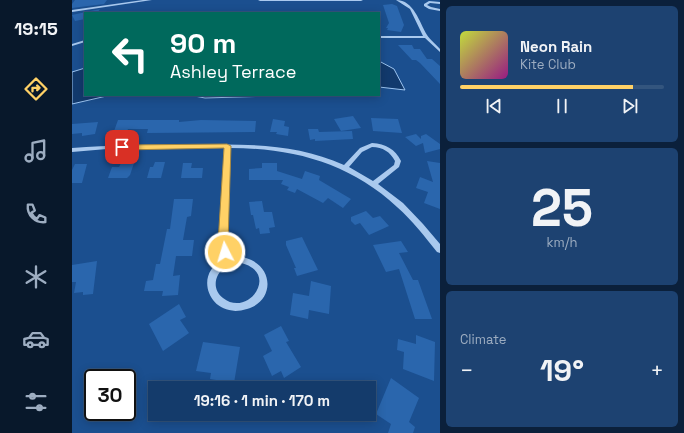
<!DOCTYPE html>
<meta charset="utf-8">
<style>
body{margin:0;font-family:"Space Grotesk",sans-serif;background:#1d4271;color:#f1f3f6;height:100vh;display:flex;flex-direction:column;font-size:15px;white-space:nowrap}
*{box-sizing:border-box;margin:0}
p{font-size:13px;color:#9dadc1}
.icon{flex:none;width:22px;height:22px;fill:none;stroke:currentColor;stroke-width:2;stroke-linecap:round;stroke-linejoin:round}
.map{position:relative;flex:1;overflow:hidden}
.panel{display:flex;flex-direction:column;gap:6px;padding:6px;background:#0b203b;width:244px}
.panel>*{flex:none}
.guide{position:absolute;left:12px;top:12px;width:296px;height:84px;border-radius:0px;box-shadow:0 2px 10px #0003,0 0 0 1px #33557e;background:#00695c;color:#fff;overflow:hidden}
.speed{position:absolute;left:12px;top:369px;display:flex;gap:8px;font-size:20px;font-weight:700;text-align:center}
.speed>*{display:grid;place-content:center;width:52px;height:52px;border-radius:50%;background:#143b6b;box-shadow:0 2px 10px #0003,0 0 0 1px #33557e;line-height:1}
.speed .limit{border:2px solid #111;border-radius:6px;background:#fff;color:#111}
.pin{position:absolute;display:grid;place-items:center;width:34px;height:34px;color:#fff;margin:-17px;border-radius:8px;box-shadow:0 2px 6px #0006}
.me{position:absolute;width:44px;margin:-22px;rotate:355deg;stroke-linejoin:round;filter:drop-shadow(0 0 3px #0008)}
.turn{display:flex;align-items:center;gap:14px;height:84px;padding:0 20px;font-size:18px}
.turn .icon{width:52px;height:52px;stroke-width:2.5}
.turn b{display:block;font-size:28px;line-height:34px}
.big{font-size:30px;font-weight:800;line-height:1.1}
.panel .card{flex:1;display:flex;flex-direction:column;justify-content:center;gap:6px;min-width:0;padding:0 14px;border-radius:6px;background:#1d4271}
.panel .dial{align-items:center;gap:0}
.dial b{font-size:52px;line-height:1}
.song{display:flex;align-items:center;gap:12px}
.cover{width:48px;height:48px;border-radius:6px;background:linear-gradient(135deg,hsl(70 70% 55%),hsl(310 70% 35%))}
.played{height:4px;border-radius:2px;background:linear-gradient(90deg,#ffd166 85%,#33557e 85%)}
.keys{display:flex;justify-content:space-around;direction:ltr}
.heat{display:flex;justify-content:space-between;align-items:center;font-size:22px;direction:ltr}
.trip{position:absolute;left:76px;top:381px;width:228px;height:40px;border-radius:0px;background:#143b6b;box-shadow:0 2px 10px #0003,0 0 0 1px #33557e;font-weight:800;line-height:40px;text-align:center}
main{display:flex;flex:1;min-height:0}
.menu{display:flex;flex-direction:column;width:72px;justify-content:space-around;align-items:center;background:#08182b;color:#9dadc1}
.menu .icon{width:28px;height:28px}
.menu .current{color:#ffd166}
.menu b{font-size:18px;color:#f1f3f6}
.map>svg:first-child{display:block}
</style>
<main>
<nav class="menu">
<b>19:15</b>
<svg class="icon current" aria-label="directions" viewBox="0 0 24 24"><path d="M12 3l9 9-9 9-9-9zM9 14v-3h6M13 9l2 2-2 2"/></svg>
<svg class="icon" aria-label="music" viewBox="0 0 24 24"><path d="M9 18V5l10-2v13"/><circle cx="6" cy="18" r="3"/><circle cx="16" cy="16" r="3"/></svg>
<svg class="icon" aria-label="phone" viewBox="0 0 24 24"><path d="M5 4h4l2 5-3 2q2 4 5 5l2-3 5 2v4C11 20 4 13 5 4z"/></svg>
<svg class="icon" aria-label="climate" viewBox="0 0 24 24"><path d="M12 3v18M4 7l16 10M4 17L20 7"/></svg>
<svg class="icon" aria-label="car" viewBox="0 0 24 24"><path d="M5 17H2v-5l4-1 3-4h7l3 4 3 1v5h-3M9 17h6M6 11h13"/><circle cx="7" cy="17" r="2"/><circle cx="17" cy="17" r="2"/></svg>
<svg class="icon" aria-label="filters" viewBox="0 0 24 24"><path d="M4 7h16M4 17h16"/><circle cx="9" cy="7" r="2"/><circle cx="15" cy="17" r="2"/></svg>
</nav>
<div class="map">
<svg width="368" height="433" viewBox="0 0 368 433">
<rect width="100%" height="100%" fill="#1b4f8f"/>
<!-- water -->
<path fill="#123a6d" stroke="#9cc4f0" d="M307,61L322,69L333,90L307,87Z
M13,68V95H39L0,104V72Z
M117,95H234L133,98Z"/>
<!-- building -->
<path fill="#2a66ad" d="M3,0H35L32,4L0,8V4Z
M320,4L325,6L332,25L329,32L315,30L316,28H314L317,23L311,5Z
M28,9L25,13H13V19L3,21L0,15Z
M326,45H340L342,49H348L355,59H360L368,66V84L348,63L344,60H340Z
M281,116L289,128L269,131L262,119Z
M299,118L326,119L330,133L301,131Z
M201,119L213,121L212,126L217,127L216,136L204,134L205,132H198Z
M46,120H107V122L129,120L184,121L183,132L75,133L76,129H56L54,134H41Z
M26,122L23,134L10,136V133L0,134V124Z
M236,129H246L247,132L280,131L281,139L243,141V139L238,140Z
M344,134L349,139V136L354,134L368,144V149L353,153L351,143L344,146L333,137Z
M355,161L368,163V209L352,203L356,192L344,188L348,177L361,182Z
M83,162H93L89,178H75L78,167H81Z
M49,163H62L58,175L55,178H36L40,167H47Z
M111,163H120L119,168H131L130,178H109Z
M190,163H205V171L230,179L233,171L248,176L247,180L279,199L271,208L256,198L251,203L225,189L223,193L215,190L217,187L209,184L211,180H177V169L190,168Z
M3,164H15L10,183H0V170Z
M102,199H121L119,216L115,217L111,240H122L120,256H104L101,276L108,275L106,295L90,296L91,291H72L74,281L81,280L84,264H88L95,229H98Z
M190,201L192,212H200L203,227L197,228L198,233L188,234L187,228L184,229L181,215H179L177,202Z
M294,211L301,218L308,216L317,226L297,235L288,223L283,225L279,221V217Z
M230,237L246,270L225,276L222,268H224L214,245V241Z
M329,241L336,252L327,253L341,280H346L360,319H343L327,269L314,272L301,245Z
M25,261L21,294L11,295V292L2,293L4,282H0V265Z
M239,281L259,286L257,314L237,310L236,319L218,315L221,293L237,296Z
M107,304L114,317L108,320L117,333L91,351L77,324Z
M209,326L217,341L214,342L229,367L212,378L209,371L200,376L191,356L200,351L192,335Z
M344,335L363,342L362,381L331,369L332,352L325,350L326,339L344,344Z
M131,342L168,347L162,383L138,379L139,373L124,371Z
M319,378L347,398L337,422L343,427L341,433H316L319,424L304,414Z"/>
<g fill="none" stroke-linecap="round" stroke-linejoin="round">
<!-- minor -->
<path fill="#a9c9ee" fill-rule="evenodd" d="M71,0H80L0,12V10Z
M186,0H291L289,1H188Z
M324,0C342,0 347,22 355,35C358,40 364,44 368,49V52L353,38H307V36H351L338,9Z
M357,1L368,2V4L358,3L355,5L359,7L368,9V11L357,9L352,6V4Z
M13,40V42L0,46V44Z
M300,143C314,144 323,149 329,161L327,167L306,184L331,203L351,224L368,244V253L365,252C353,237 340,220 325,207C278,163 221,148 158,148L155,243L159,257C165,255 169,256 174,258C202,266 203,301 175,309C137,321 120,272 152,260L147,243L152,148L35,149L0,152V148C38,145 75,145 113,145C167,144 222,142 272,165L288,148ZM300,147C311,147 318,152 323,161L322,165L301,181L277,167L290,152ZM164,262C211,269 177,319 151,298C140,290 142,275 153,267C156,265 161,264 164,262Z"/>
</g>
<!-- route -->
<path fill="#ffd166" stroke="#a68842" d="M155,144L159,146L156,243L158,252L157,255L153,256L150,255L146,243L152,148L50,150L46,147L50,145Z"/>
</svg>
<div class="speed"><div class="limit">30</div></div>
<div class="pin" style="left:50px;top:147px;background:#d93025"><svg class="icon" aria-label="arrive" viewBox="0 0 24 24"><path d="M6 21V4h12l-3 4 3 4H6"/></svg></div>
<svg class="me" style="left:153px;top:252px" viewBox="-20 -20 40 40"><circle r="17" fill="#ffd166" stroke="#fff" stroke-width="3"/><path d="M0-11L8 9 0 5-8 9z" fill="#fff"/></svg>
<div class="trip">19:16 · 1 min · 170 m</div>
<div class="guide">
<div class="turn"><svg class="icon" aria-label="left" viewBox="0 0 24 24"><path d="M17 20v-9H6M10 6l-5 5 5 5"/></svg><div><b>90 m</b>Ashley Terrace</div></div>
</div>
</div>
<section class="panel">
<div class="card">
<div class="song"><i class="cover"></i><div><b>Neon Rain</b><p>Kite Club</p></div></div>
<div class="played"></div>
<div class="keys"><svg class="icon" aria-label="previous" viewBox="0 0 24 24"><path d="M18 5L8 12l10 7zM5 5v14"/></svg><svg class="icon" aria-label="pause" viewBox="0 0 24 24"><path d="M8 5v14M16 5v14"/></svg><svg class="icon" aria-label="next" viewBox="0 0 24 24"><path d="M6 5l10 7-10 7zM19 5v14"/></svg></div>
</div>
<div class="card dial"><b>25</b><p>km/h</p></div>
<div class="card"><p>Climate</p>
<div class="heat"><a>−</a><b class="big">19°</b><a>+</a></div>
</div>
</section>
</main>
